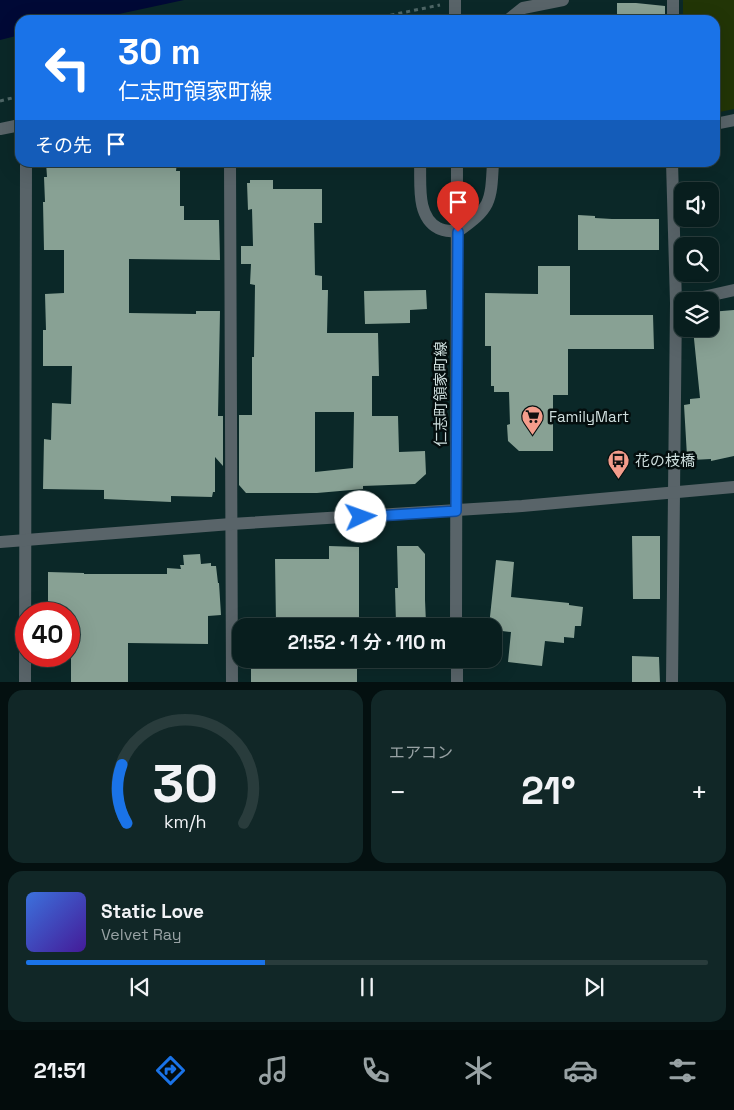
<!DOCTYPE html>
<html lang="ja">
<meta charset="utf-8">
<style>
body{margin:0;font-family:"Space Grotesk","Noto Sans JP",sans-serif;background:#112727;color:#f1f3f6;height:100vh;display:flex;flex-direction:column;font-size:19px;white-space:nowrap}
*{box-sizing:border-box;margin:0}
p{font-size:16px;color:#98a2a4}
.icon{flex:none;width:28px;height:28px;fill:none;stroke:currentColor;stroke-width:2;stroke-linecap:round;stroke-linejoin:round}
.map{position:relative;height:682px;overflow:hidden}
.drawer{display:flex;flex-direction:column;gap:8px;padding:8px;background:#041010;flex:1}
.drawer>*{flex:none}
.guide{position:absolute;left:15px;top:15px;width:705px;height:152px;border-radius:15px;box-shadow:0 5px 20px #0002,0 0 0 1px #293c3c;background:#1a73e8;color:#fff;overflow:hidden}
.fabs{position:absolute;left:674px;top:182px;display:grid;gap:10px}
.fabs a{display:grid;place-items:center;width:45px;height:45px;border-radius:10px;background:#081e1e;box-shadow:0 5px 20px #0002,0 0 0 1px #293c3c;font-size:25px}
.speed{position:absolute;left:15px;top:602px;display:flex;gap:10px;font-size:25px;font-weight:700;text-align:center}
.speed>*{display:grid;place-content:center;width:65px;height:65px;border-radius:50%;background:#081e1e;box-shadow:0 5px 20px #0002,0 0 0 1px #293c3c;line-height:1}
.speed .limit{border:8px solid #d22;background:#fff;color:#111}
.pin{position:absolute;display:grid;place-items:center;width:42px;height:42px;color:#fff;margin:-51px -21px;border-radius:50% 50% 50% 0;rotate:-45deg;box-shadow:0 0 5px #0007}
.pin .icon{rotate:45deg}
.me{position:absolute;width:55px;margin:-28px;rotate:87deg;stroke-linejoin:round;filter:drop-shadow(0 0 4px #0008)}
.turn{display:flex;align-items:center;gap:18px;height:105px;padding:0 20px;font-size:22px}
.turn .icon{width:65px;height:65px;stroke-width:2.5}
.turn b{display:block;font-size:35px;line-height:42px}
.then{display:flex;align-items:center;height:48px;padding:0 20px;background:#0003;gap:10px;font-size:19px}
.big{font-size:38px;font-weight:600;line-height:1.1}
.drawer .widget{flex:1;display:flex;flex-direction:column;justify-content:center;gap:8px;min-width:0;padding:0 18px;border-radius:15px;background:#112727}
.drawer .dial{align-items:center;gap:0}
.dial svg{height:130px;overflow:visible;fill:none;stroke:#293c3c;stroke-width:7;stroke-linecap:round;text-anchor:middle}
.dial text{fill:#f1f3f6;stroke:none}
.song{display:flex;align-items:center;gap:15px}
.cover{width:60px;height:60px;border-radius:8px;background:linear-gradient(135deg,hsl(220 70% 55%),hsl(260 70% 35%))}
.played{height:5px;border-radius:2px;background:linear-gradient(90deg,#1a73e8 35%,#293c3c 35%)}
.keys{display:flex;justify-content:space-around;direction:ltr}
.heat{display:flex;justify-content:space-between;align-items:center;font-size:28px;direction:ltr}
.drawer .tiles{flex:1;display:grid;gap:8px;grid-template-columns:1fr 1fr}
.widget:last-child{grid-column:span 2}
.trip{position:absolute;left:232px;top:618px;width:270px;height:50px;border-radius:15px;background:#081e1e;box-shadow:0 5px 20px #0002,0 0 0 1px #293c3c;font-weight:600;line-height:50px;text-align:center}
.dock{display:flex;height:80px;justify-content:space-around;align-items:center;background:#030c0c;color:#98a2a4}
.dock .icon{width:35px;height:35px}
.dock .active{color:#1a73e8}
.dock b{font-size:22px;color:#f1f3f6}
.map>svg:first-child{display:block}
</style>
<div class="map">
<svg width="734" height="683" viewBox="0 0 734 683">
<rect width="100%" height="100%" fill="#0b2828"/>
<!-- green -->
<path fill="#223506" d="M683,0H734V109L715,113V20H683Z"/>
<!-- water -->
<path fill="#000936" d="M0,0H184L91,20H20V35L0,40Z"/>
<!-- building -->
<path fill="#88a194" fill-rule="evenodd" d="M617,3H636L665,6V20H617Z
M46,162H177L176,171H180V206H184V220H219L220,260L129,259V313L196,314V311H220L218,416H223V466L215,457V492H213L212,497L171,496V502L104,499V490L43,489L44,439L51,440L52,403L71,404L72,366H43V330H46L45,294L64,293V250H44L43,202H45L44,177H47Z
M250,180H273V189H322V223H314L315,275L322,276V290H328L327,333H378L379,376H372V416H398L399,452L425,451L426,474L415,484L363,486V489L317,493H246L239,485V415H252V357H254L255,285L250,284L251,264H241V246H253L252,209L248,210L247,183H250ZM315,412H354L353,468L315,472Z
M578,215L595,216V218L612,219H659V250H578Z
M538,266H570V315H653L654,349H568V395H553V451H519L508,441L507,425L510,424L509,392H494V386H491V346H485V293L538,294Z
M426,290L427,309L410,310V323L365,324L364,291Z
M734,310V456L711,461V459L692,460L687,456L684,405L690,404V399L700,398L693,329H710V312Z
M632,536H660V599H633Z
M329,546L359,547V623H276L275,559H329Z
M397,546H418L425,554V600L426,623H396L395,588H398Z
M200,554L201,564L211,563V566H216L218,583H219L221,615L208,616V644L128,643V683H71V620H69V614H48V572L84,573V574H167V568L181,569L180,565H184L183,555Z
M496,560L514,562L511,597L569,603V605L583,607L581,626H575L574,638L564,637V643L545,641L542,666L508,662L511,632L494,630V626H489Z
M632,656L659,657L660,683H632Z
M251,659H357V683H251Z"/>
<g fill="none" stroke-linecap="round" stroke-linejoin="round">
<!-- path -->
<path stroke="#4e6666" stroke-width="3" stroke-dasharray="4 4" stroke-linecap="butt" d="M367,20L440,5
M0,101L20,96"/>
<!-- minor -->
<path stroke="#596469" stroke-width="12" d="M508,20L523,8L563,0
M673,20V0
M715,124L734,120
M0,129L20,125
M230,162L232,683
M420,162C421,184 416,216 438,228C443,231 451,231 457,232C491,208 491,203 493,162
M676,303L734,290
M25,683L26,162
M672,683L676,303L672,162"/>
<!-- tertiary -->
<path stroke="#596469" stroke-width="12" d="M455,0V20
M0,542L231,524L522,506L734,487
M456,626L457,162
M457,659V683"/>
</g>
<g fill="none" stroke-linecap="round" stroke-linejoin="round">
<defs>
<path id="route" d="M361,517L456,511L458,232"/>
</defs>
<!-- route casing -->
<use href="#route" stroke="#114b97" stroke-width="12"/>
<!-- route -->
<use href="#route" stroke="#1a73e8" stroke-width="9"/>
</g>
<!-- icons -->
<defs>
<symbol id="supermarket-pin" viewBox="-11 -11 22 30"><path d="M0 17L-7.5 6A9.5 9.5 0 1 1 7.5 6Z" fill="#f49d8c" stroke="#040e0e"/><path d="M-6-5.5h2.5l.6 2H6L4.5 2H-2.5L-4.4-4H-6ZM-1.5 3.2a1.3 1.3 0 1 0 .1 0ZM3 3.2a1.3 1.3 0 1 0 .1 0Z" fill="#111"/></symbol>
<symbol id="bus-pin" viewBox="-11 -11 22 30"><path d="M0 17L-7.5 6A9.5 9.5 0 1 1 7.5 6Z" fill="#f49d8c" stroke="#040e0e"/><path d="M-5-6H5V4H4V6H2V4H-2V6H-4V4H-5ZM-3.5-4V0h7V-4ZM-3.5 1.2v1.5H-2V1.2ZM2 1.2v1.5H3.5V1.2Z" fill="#111"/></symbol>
</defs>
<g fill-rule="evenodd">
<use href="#supermarket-pin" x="520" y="404" width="25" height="34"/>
<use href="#bus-pin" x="606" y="448" width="25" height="34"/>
</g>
<g text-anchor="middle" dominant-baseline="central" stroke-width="5" stroke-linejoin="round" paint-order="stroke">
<!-- street labels -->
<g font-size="15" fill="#cededd" stroke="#040e0e">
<text transform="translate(440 394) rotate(-90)">仁志町領家町線</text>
</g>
<!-- poi labels -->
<g font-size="15" fill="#cededd" stroke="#040e0e" text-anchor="start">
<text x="549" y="416">FamilyMart</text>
<text x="635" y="460">花の枝橋</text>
</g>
</g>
</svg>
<div class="fabs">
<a><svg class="icon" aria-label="sound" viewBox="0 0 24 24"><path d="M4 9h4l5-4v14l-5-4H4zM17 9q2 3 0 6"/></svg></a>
<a><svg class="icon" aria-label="search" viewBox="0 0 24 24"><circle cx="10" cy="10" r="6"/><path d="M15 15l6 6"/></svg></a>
<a><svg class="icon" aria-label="layers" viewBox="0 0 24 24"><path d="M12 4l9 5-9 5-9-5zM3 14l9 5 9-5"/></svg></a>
</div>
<div class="speed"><div class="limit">40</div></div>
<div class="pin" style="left:458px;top:232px;background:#d93025"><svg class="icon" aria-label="arrive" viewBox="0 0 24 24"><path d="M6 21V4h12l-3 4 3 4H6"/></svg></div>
<svg class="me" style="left:361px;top:517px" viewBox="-20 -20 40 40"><circle r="19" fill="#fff"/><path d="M0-13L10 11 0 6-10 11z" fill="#1a73e8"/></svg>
<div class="trip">21:52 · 1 分 · 110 m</div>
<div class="guide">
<div class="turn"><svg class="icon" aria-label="left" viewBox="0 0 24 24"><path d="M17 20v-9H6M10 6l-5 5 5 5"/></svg><div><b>30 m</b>仁志町領家町線</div></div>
<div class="then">その先<svg class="icon" aria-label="arrive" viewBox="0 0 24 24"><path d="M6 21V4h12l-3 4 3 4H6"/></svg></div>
</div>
</div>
<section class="drawer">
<div class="tiles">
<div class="widget dial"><svg viewBox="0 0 100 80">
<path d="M14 69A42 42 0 1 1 86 69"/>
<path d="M14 69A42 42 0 0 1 11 33" stroke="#1a73e8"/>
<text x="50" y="56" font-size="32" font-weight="700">30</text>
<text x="50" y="72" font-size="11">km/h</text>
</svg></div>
<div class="widget"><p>エアコン</p>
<div class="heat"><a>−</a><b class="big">21°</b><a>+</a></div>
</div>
<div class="widget">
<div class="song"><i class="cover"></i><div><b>Static Love</b><p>Velvet Ray</p></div></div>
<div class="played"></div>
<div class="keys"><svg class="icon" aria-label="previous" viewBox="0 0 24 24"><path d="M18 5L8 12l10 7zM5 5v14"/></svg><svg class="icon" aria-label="pause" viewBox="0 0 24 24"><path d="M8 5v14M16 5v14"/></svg><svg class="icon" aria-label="next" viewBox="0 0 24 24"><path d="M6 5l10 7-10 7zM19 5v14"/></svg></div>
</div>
</div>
</section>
<nav class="dock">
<b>21:51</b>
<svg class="icon active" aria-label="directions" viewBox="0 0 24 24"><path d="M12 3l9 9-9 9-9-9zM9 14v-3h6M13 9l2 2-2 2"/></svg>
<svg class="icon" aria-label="music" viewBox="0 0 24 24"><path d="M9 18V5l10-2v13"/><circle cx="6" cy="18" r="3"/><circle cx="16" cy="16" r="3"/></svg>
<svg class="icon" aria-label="phone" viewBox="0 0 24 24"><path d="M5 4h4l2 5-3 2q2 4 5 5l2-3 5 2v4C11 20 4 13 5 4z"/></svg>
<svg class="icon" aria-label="climate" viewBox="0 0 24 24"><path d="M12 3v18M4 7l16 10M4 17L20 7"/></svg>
<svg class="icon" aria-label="car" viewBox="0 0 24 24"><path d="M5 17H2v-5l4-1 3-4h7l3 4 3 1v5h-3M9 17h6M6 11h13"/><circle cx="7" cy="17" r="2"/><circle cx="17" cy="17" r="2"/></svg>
<svg class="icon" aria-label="filters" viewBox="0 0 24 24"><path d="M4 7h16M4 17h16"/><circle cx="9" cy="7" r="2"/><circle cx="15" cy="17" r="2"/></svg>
</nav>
